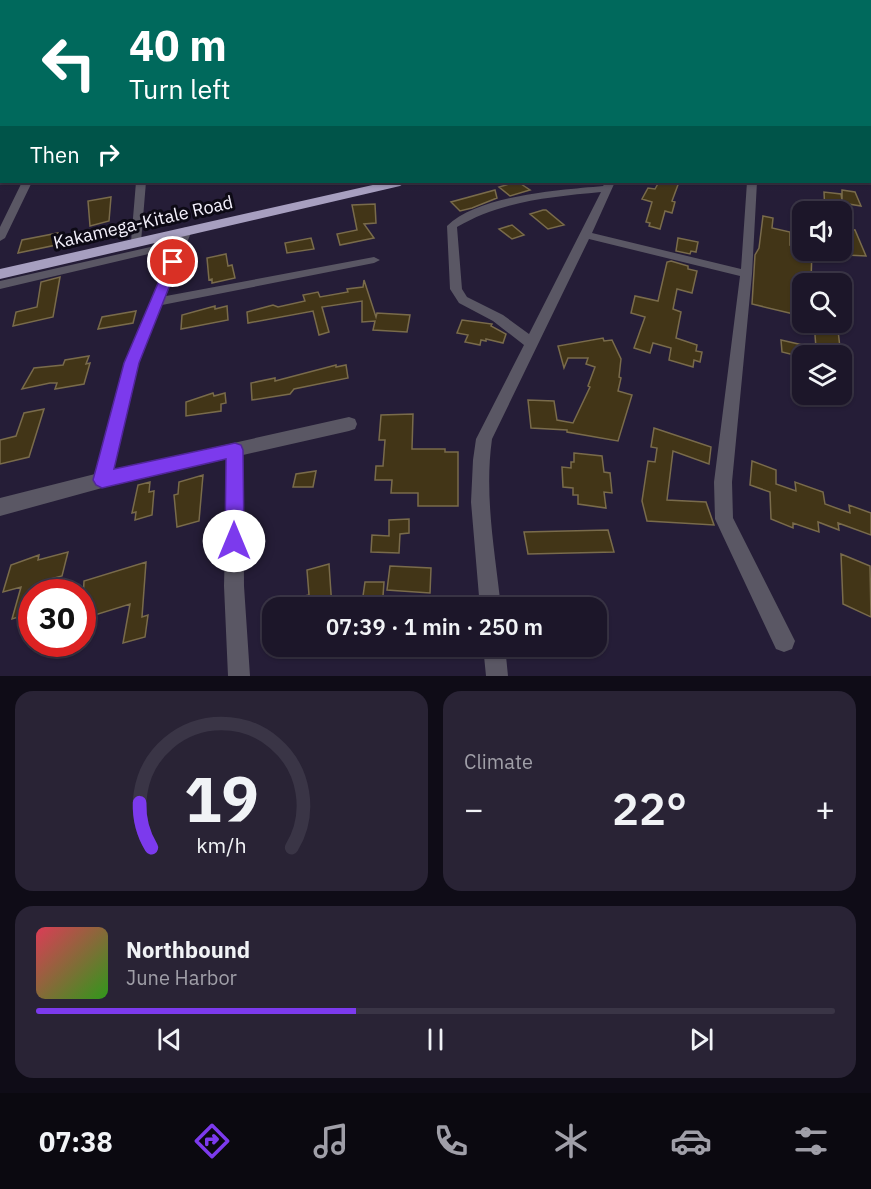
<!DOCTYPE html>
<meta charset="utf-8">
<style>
body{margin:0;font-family:"IBM Plex Sans",sans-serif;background:#292335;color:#f1f3f6;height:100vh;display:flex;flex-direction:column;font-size:22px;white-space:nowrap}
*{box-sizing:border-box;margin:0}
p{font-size:20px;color:#a09fa8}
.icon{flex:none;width:33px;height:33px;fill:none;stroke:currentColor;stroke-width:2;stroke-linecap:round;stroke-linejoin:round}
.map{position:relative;height:676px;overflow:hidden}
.sheet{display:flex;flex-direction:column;gap:15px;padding:15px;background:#0f0c17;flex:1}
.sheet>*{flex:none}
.hud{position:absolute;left:0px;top:0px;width:872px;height:183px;box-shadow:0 2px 4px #0004,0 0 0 2px #3a3546;background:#00695c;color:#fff;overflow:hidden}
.fabs{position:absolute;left:792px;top:201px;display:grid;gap:12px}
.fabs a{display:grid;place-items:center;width:60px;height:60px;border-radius:12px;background:#1c1629;box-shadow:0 2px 4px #0004,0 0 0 2px #3a3546;font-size:30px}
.speed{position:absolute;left:18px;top:579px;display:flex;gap:12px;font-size:30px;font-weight:700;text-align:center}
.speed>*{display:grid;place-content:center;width:78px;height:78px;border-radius:50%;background:#1c1629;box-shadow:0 2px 4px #0004,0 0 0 2px #3a3546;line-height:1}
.speed .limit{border:9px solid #d22;background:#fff;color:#111}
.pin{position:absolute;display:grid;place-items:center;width:51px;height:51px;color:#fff;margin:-26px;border:3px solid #fff;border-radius:50%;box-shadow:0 2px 6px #0007}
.me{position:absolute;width:66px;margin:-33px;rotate:0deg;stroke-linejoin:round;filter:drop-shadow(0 0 4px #0008)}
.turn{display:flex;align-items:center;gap:21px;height:126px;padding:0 30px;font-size:27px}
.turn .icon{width:78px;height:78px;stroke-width:2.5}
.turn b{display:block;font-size:42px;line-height:51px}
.then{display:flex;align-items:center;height:57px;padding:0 30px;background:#0003;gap:12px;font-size:22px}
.big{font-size:45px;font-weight:600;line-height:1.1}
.sheet .tile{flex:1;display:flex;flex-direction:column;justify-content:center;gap:9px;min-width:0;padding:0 21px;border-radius:18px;background:#292335}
.sheet .dial{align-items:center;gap:0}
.dial svg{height:156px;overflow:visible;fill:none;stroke:#3a3546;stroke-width:7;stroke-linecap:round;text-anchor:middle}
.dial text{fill:#f1f3f6;stroke:none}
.song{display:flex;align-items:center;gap:18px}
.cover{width:72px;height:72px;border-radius:9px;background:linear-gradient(135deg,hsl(350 70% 55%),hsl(110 70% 35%))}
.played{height:6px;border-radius:3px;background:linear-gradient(90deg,#7c3aed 40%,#3a3546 40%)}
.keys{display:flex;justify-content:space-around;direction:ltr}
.heat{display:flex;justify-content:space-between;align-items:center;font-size:33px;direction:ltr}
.sheet .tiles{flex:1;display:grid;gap:15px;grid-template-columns:1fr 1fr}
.tile:last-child{grid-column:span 2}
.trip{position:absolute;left:262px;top:597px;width:345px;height:60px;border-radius:18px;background:#1c1629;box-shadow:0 2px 4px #0004,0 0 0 2px #3a3546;font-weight:600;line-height:60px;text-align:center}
.tab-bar{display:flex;height:96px;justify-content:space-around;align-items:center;background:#0b0910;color:#a09fa8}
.tab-bar .icon{width:42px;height:42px}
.tab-bar .selected{color:#7c3aed}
.tab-bar b{font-size:27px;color:#f1f3f6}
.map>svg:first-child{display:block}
</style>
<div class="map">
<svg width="871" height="676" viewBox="0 0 871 676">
<rect width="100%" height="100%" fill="#251d37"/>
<!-- building -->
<path fill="#423517" stroke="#796b4b" stroke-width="1.5" d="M501,182H518L530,190L510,196L499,187L506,185Z
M659,182H679L672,201L675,202L672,213L665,211L660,229L649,226L650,223L646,222L652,202L642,199L648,188L655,189Z
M495,190L497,198L472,208L460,211L451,202Z
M842,190L855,192L861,206L842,203L843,212H825L824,192L841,194L842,200Z
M111,197L109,221L90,226L88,201Z
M375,204L376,223L364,224L374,238L340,245L337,234L357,230L352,205Z
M543,210H546L564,225L548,229L530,214Z
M763,216L773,218L772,228L790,232V245L802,247V250H812L811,281L802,279V316L752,304L755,255L759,248Z
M512,225L524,235L512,239L499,229Z
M842,228L855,230L866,256L846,255L842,244Z
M58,233L56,245L18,253L22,240Z
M311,238L314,249L287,253L285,243Z
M678,238L698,242L696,252L691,251L690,254L676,251Z
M226,254L228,266L232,265L235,278L212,283V279L209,280L207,258Z
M671,261L688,266V269L697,271L692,293L677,289L673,309L681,312L676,338L697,345L696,351L702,352L700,362L694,360L693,367L669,360L671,348L653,343L650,353L634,348L645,317L631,313L635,296L658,301L667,262Z
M60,277L53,317L13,326L16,312L37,307L41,282Z
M364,280L376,317L377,313L410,315L407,332L373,330L375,321L362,322V301L322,307L329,332L319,335L313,311L248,323L247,312L273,305L278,307L305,301L303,295L318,292L320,297L348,292L347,289L363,287Z
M215,306V309L227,306L228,320L181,329L182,315Z
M136,311L133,323L98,329L102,317Z
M462,320L492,324L491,326L506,334L503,343L486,339V341L481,340L480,345L465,342L468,335L457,333Z
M814,322H837L841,356L802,357L782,352L781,340L816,348Z
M603,338L604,341L612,340L621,359L619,377L621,378L618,391L632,395L618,441L567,432V430L531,428L528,400L554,401L557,420L573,423L590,387L588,386L595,367L586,364L588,358H568L564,368L558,346Z
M89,356L86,364L90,363L84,384L55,389L57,383H50L22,389L34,368L63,365L65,360Z
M336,365V367L346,365L348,378L294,389L290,394L252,400L251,383L275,378V381Z
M213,393L214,396L225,393L226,403L221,404V411L186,416V402Z
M44,409L29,457L0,464V440L16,436L24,413Z
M413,414L412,449H445V452H458V506H418V493H391L392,480H375L376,466H383L385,440H379L381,415Z
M654,428L711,447L709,464L673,451L667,500L706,502L714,525L647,521L642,501L648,461L655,462L657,448L651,447Z
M574,453L602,456L604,472L610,473L612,493L604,492L606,508L578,504V495H573V488L563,487L562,467L571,468V462H574Z
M752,461L776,470V484L796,491L795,482L823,492L825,504L850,513L849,505L871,513V535L838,523L839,530L818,522L819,532L793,523V528L771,519L770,492L750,485Z
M316,471L313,487H293L296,474Z
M203,475L199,521L177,527L174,495L178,494L179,482Z
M150,482L149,492L154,491L152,515L135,520L136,512L132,513L138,485Z
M409,519V533L400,534L399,553L371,552L372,535L389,536V520Z
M608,530L614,552L528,554L524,532Z
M68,552L62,576L42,581L39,592H32V613L12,619L21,587L3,592L11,565L39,555L38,560Z
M841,554L870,566L871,617L843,604Z
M146,562L142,617L148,615L145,637L123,643L130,604L82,619L84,581Z
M329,564L332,608H272V603L309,595L307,570Z
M390,566L431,568L430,593L387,590Z
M365,582H384L383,596H363Z"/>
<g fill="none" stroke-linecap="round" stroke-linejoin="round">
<!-- street -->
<path fill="#5a5764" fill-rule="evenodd" d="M22,182H32L5,238L0,241V227Z
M136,182H146L141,242L136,245L131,242Z
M606,182H615L592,233L741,269L747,182H757L752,274L732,482L733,518L795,641L792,649L784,652L776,649L715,519L714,482L740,276L589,239L492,439C484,496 495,551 501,608H480L471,502L473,460L476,439L524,345L493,321L459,303L450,289L447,226C479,195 560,190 603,186ZM601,192L529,334L503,315L467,297L462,289L457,227C501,201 550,197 601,192Z
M187,227L192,230L166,296L374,257L380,260L374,263L162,305L139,363L113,470L349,417L355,419L357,424L355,429L349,431L243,455L244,586L250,676H228L224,586L227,459L102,488L0,516V498L95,474L125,363L174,248L0,289V281L177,241L183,228Z
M483,646H505L508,676H486Z"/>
<!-- highway -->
<path fill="#a79fc0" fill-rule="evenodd" d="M386,182H406L400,186L0,279V269Z"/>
</g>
<!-- sky -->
<linearGradient id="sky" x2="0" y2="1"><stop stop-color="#14101e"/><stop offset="0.5" stop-color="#40405e"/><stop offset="1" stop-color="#40405e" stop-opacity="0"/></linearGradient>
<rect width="871" height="191" fill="url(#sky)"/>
<!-- route -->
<path fill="#7c3aed" stroke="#51269a" stroke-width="1.5" d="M173,259L179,262L139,363L114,469L235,443L241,445L243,450L244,541L241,547L234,550L228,547L225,541L226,459L102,488L96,485L93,480L124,363L167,262Z"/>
<g text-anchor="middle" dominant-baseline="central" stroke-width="6" stroke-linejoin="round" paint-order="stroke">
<!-- far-street labels -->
<g font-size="18" fill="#f5f2fd" stroke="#0d0a15">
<text transform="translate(143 222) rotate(-13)">Kakamega-Kitale Road</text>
</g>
</g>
</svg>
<div class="fabs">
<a><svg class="icon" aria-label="sound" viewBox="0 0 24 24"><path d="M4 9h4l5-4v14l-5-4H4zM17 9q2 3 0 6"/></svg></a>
<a><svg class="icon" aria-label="search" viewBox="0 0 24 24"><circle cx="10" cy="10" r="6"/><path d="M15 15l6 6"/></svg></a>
<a><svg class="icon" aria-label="layers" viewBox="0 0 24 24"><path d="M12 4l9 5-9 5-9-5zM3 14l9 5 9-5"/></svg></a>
</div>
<div class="speed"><div class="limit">30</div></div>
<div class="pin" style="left:173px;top:262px;background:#d93025"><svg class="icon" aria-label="arrive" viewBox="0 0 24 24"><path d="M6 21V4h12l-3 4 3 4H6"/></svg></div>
<svg class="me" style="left:234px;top:541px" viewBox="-20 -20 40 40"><circle r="19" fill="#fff"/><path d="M0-13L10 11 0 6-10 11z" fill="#7c3aed"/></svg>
<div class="trip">07:39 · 1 min · 250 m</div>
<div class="hud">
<div class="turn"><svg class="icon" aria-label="left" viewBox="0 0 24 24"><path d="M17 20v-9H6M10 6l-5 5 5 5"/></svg><div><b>40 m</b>Turn left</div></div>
<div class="then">Then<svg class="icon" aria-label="right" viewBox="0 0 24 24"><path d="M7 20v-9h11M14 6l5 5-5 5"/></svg></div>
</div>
</div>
<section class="sheet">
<div class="tiles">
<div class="tile dial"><svg viewBox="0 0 100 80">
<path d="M14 69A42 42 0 1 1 86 69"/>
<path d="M14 69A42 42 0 0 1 8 46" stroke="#7c3aed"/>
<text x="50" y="56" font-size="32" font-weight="700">19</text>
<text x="50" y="72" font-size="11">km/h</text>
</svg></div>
<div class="tile"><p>Climate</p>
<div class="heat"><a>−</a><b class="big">22°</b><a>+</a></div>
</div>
<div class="tile">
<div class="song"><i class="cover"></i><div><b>Northbound</b><p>June Harbor</p></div></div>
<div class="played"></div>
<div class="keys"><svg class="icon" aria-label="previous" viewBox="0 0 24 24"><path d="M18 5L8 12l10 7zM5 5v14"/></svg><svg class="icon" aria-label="pause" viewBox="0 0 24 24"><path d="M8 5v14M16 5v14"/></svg><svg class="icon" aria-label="next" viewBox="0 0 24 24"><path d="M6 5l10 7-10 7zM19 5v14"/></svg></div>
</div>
</div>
</section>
<nav class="tab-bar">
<b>07:38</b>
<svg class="icon selected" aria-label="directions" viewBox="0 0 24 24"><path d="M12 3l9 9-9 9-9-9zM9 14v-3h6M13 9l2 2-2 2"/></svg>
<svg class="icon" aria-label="music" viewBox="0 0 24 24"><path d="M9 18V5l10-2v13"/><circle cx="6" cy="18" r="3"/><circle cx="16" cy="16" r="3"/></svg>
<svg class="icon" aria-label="phone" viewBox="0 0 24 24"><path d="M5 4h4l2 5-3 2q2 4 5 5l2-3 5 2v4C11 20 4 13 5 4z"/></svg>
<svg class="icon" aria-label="climate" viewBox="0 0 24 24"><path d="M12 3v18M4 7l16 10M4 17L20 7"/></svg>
<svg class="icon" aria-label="car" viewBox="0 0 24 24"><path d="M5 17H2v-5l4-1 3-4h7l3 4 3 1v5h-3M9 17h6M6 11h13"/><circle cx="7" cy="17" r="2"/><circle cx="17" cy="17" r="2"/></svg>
<svg class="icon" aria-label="filters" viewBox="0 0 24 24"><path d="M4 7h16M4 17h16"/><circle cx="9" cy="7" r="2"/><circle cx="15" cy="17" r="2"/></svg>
</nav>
